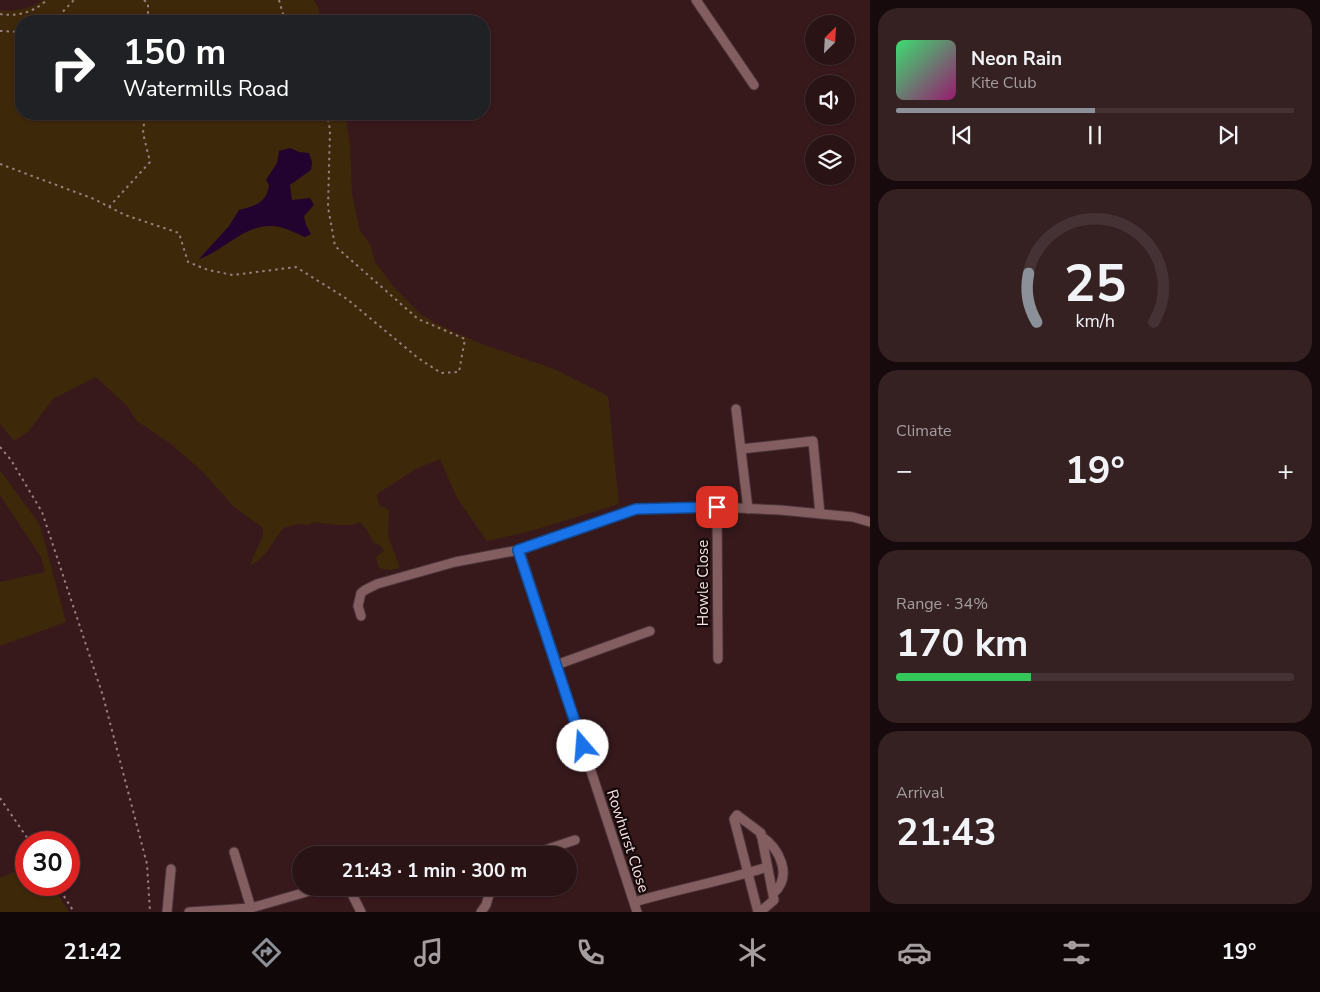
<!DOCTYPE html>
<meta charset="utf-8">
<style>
body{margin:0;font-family:"Nunito Sans",sans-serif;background:#352022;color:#f1f3f6;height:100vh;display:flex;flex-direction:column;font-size:19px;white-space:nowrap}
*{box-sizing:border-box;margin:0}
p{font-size:16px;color:#a59ea0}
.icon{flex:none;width:28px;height:28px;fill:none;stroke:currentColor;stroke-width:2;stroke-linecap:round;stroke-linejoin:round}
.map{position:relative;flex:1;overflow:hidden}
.side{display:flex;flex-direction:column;gap:8px;padding:8px;background:#170a0c;width:450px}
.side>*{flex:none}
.hud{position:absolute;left:15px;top:15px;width:475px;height:105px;border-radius:20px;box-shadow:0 1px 4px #0004,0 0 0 1px #453234;background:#202124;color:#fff;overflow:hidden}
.needle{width:32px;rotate:24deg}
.fabs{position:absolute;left:805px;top:15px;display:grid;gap:10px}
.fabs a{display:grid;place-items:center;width:50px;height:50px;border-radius:50%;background:#291315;box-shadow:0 1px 4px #0004,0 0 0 1px #453234;font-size:25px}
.speed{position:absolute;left:15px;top:831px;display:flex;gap:10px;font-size:25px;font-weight:700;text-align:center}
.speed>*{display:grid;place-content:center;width:65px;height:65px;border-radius:50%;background:#291315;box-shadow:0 1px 4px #0004,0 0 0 1px #453234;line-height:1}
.speed .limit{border:8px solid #d22;background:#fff;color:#111}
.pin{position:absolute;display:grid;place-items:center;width:42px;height:42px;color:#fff;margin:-21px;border-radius:10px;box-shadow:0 2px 8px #0006}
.me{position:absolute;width:55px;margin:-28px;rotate:342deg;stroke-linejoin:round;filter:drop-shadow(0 0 4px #0008)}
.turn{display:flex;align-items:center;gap:18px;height:105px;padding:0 25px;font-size:22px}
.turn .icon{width:65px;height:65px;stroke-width:2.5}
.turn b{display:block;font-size:35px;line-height:42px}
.big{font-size:38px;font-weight:700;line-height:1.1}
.side .tile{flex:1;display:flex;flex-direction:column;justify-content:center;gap:8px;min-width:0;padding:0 18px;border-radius:20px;background:#352022}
.side .dial{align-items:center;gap:0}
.dial svg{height:130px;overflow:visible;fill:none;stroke:#453234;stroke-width:7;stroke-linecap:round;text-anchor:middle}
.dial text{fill:#f1f3f6;stroke:none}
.song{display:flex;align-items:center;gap:15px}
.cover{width:60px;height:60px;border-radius:8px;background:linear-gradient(135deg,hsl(140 70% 55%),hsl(320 70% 35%))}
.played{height:5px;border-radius:2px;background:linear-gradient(90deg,#8c9099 50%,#453234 50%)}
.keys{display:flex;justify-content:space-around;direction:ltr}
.heat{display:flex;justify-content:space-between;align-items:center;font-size:28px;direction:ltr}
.charge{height:8px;border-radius:4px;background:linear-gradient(90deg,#34c759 34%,#453234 0)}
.trip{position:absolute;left:292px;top:846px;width:285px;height:50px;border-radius:25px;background:#291315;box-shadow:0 1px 4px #0004,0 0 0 1px #453234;font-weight:700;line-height:50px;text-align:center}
.dock{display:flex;height:80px;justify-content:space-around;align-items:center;background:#100808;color:#a59ea0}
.dock .icon{width:35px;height:35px}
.dock .active{color:#8c9099}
.dock b{font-size:22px;color:#f1f3f6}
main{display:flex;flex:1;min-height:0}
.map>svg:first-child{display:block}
</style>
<main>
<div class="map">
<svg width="870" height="912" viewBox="0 0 870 912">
<rect width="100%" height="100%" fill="#37191c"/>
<!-- green -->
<path fill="#3d280a" d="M42,0H313L316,3L323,21H21V114H345L350,144L352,194L360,231L370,244L375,262L393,286L418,312L435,323L479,343L554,369L608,396L619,504L531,531L487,541L457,498L440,459L416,469L377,494L379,505L389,510L388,536L400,568L390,570L379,568L376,557L384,551L381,546L373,542L367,530L360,522L352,525H337L314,522L308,525L299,524L283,528L268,550L258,561L250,565L263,535V528L234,507L202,471L171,444L137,421L127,406L96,377L53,399L28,432L14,441L0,424V10C14,12 31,9 42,0Z
M0,470L40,525L66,622L0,646V582L45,572L41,557L0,495Z
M26,867V885H52L69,912H0V878Z"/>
<!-- water -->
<path fill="#220330" d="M290,148L299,152L309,153L312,162L311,170L290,185L292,200L310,198L314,205L304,216L306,225L311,234L305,237C295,233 283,226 272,226C245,224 224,251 199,259L229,226L239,210C255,206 267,203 269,185L266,180L277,163L279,151Z"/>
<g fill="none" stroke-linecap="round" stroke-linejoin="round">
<defs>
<path id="minor" d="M696,0L754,85
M736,409L748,509
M741,449L813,441L820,514
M717,507L718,659
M519,550L637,912
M361,616L358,606L361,593L365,590L377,584L455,562L519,550L636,509L717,507L780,510L853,517L870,522
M556,665L650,631
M761,836C779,848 793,875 774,893
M234,852L251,908L320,888
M530,855L575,840
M349,888L361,912
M634,902C678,889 723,881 767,867
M167,912L171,869
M189,912L251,908
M481,912L486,905L491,888
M758,912L734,819L737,815L761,833L774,900L760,912"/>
</defs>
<!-- minor casing -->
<use href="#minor" stroke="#4d3438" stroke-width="11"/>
<!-- path -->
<path stroke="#997f81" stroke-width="2" stroke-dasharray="2.5 4" stroke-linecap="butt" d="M144,0L148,4V21
M279,0L285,21
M0,14C17,17 34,12 47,0
M54,21L74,0
M0,31L21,32
M0,164L94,199L125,215L179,233L188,262L208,270L233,275L296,267L347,299L418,358L441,373L459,372L465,339L418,319L335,246L328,207L330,130L327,114
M109,207L150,162L143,133L145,114
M0,447L11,460L42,512L103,696L147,864L150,912
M0,798L30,842
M57,885L74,912"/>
<!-- minor -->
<use href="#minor" stroke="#835e61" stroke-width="9"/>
</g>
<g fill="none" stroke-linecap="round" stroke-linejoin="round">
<defs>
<path id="route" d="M583,746L518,550L636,509L717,507"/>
</defs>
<!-- route casing -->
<use href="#route" stroke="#114b97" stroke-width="12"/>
<!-- route -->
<use href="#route" stroke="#1a73e8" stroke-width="9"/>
</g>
<g text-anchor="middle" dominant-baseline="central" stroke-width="4.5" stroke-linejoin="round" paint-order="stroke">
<!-- street labels -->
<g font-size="15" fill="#f8e2e4" stroke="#150809">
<text transform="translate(703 583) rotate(-90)">Howle Close</text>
<text transform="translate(628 841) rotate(72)">Rowhurst Close</text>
</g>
</g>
</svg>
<div class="fabs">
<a><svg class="needle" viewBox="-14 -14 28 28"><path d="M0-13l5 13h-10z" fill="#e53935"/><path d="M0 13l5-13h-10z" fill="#a59ea0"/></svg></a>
<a><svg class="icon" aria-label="sound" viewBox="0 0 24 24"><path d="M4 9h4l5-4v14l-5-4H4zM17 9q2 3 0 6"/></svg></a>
<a><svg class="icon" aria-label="layers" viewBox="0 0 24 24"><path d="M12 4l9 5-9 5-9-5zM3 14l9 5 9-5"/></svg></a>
</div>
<div class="speed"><div class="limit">30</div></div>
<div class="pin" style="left:717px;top:507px;background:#d93025"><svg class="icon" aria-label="arrive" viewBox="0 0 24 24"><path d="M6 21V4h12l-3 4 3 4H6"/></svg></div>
<svg class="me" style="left:583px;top:746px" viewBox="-20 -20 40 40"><circle r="19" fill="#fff"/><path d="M0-13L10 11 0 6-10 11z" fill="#1a73e8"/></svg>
<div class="trip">21:43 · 1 min · 300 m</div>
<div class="hud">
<div class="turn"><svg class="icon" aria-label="right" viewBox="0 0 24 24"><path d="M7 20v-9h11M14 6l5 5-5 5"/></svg><div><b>150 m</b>Watermills Road</div></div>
</div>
</div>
<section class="side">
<div class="tile">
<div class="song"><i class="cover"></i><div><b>Neon Rain</b><p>Kite Club</p></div></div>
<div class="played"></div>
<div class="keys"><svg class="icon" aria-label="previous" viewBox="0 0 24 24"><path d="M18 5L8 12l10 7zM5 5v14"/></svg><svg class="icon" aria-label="pause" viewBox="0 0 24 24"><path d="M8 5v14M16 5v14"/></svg><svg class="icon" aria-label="next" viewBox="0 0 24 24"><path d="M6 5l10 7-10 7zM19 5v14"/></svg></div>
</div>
<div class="tile dial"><svg viewBox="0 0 100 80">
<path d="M14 69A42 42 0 1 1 86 69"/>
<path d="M14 69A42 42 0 0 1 9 39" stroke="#8c9099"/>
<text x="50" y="56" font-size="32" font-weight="700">25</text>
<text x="50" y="72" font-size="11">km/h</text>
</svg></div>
<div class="tile"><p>Climate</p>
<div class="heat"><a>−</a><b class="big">19°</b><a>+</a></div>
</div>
<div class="tile"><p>Range · 34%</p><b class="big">170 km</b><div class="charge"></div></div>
<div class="tile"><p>Arrival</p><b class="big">21:43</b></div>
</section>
</main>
<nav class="dock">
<b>21:42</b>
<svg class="icon active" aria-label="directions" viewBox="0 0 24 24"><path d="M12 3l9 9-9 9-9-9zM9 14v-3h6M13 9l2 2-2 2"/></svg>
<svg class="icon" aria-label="music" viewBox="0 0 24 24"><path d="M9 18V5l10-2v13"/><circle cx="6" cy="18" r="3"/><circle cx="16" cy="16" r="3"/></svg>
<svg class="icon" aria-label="phone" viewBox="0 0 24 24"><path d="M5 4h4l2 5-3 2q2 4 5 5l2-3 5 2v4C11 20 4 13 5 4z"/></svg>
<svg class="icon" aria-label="climate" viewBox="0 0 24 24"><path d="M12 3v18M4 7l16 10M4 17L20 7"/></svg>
<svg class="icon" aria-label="car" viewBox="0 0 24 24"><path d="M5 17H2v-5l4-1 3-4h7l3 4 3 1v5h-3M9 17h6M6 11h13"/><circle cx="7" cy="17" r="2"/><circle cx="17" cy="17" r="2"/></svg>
<svg class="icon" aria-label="filters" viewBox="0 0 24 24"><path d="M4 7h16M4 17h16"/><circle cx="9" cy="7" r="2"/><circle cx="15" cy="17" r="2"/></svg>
<b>19°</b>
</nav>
